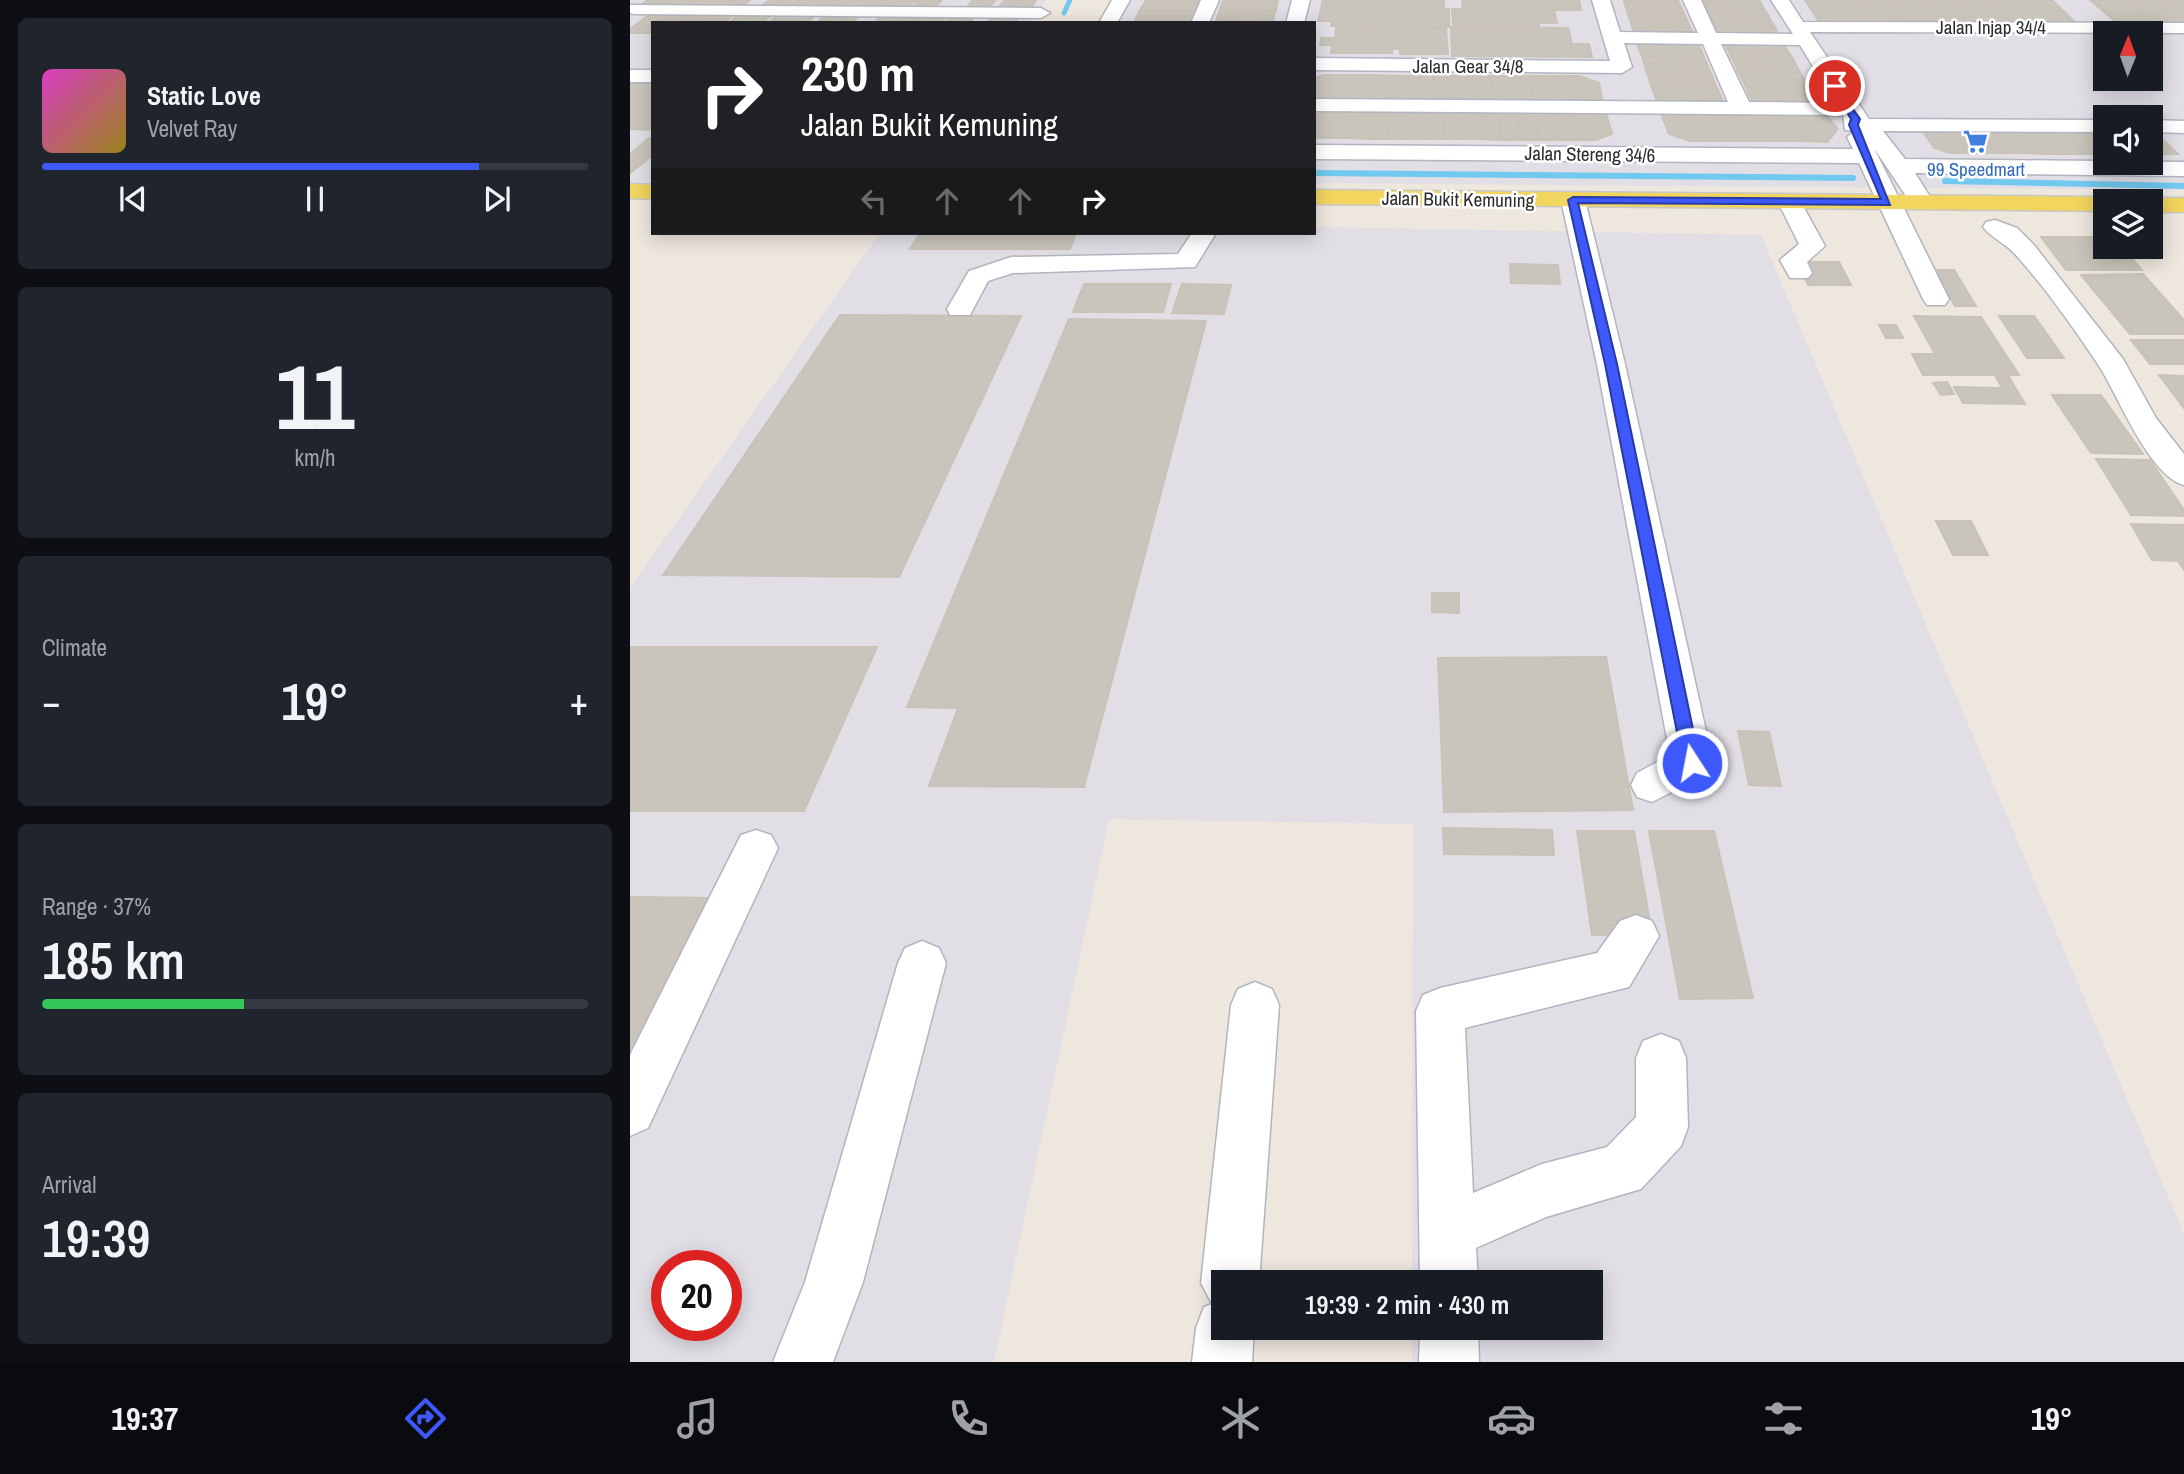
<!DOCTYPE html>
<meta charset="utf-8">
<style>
body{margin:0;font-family:"Archivo Narrow",sans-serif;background:#20242c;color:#f1f3f6;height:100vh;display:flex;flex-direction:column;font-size:26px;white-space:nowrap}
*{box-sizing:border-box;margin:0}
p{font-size:23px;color:#9ea1a6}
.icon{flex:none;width:38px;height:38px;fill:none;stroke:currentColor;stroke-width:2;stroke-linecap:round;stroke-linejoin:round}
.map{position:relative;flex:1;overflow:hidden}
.side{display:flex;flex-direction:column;gap:18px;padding:18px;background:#0d0f14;width:630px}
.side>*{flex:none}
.banner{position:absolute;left:21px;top:21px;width:665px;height:214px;border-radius:0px;box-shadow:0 4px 18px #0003;background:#202124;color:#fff;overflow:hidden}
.needle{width:46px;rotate:1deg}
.tools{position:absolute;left:1463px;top:21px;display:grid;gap:14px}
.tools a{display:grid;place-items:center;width:70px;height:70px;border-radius:0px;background:#171b24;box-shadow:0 4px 18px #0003;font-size:35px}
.speed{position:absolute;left:21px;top:1250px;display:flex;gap:14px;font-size:35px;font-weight:700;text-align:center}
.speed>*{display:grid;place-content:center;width:91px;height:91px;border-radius:50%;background:#171b24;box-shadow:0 4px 18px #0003;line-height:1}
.speed .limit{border:10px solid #d22;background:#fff;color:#111}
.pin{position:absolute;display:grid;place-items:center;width:60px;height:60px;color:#fff;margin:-30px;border:4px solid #fff;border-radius:50%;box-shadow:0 2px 7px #0007}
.me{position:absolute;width:77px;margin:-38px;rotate:349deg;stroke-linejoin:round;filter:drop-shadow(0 0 5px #0008)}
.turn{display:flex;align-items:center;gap:24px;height:147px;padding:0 35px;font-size:32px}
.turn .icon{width:91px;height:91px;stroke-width:2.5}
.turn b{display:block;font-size:49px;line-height:60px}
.lanes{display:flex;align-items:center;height:66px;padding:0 35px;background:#0003;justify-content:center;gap:35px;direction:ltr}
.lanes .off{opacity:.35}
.big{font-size:52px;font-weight:600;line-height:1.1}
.side .tile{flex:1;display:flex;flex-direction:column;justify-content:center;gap:10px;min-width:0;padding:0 24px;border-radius:10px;background:#20242c}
.side .dial{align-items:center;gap:0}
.dial b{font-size:91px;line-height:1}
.song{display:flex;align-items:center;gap:21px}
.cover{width:84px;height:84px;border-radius:10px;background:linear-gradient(135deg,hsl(310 70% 55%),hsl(50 70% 35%))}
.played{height:7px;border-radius:4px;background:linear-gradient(90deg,#3d59fb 80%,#363941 80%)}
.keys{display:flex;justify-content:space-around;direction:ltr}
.heat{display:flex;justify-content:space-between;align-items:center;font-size:38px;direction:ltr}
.charge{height:10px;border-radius:5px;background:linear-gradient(90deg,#34c759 37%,#363941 0)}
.trip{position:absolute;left:581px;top:1270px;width:392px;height:70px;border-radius:0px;background:#171b24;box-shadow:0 4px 18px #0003;font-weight:600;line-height:70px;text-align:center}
.tabs{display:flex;height:112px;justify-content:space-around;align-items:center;background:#090b0e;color:#9ea1a6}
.tabs .icon{width:49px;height:49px}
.tabs .selected{color:#3d59fb}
.tabs b{font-size:32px;color:#f1f3f6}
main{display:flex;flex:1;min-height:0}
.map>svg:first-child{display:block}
</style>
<main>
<section class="side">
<div class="tile">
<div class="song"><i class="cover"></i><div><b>Static Love</b><p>Velvet Ray</p></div></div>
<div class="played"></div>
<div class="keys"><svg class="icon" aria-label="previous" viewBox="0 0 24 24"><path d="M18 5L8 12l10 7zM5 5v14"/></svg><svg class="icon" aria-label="pause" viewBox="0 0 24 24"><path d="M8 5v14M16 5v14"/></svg><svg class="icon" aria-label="next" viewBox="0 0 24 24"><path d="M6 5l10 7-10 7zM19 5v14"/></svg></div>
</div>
<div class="tile dial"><b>11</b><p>km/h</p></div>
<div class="tile"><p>Climate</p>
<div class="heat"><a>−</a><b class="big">19°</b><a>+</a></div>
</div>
<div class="tile"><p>Range · 37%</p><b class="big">185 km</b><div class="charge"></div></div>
<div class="tile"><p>Arrival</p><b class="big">19:39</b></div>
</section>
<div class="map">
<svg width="1554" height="1362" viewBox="0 0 1554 1362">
<rect width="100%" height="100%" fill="#ede7de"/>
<!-- industrial -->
<path fill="#e1dee6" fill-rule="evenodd" d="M0,0H416L400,23H23V186H0Z
M501,0H1554V190L684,183V23H489ZM1475,33H1521V79H1475ZM1475,117H1521V163H1475Z
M684,227L1131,235L1554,1234V1362H782V1328H961V1283H782L783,824L479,819L364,1362H0V588L250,233H684ZM37,1265H96V1325H37Z"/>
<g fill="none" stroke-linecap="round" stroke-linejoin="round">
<!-- stream-far1 -->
<path stroke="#71c9ef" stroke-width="5" d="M434,13L440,0"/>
<!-- stream -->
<path stroke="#71c9ef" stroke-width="6" d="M684,173L1223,178
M1315,181L1554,186"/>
</g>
<!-- building -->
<path fill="#c9c5bc" stroke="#c9c3b7" stroke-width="2" d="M18,0H41L31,7H8Z
M44,0H83L73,7H34Z
M84,0H120L110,8H74Z
M139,0H162L155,6H132Z
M166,0H247L237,10H217L222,5L212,9H202L207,5L199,9H171L175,5H160Z
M250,0H288L272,9L241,8Z
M290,0H312L307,5H285Z
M343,0H366L358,9L336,8Z
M374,0H406L402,7H369Z
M516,0H568L567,4H514Z
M594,0H648L647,4L592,3Z
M693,0H814V9H819V27L701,26L702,21H688Z
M832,0H949L951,10H924L927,23H909V27L823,26L822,9H833Z
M994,0H1048L1049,3L994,2Z
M1072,0H1129L1131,3H1074Z
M1175,0H1227L1242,21L1188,20Z
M1227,0H1258L1275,21H1242Z
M1258,0H1293L1311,22L1275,21Z
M1293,0H1325L1345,22H1311Z
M1325,0H1358L1379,22H1345Z
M1358,0H1388L1411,23L1379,22Z
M1388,0H1422L1446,23H1411Z
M1460,0H1496L1524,22H1486Z
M1496,0H1529L1554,23L1524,22Z
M1529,0H1554V20Z
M994,2L1049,3L1052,9L996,8Z
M592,3L647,4L646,10L590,9Z
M1074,3H1131L1134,9L1076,8Z
M514,4H567L564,10H510Z
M996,8L1052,9L1054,14H998Z
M1076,8L1134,9L1138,15L1079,14Z
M590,9L646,10L644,15H588Z
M510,10H564L561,16H507Z
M20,14L63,15L52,23H23V33H0V29Z
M109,14L142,15L132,23H99Z
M998,14H1054L1057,20H1000Z
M1079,14L1138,15L1141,21H1082Z
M148,15H186L177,23H138Z
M588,15H644L643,22L586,21Z
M63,16H102L94,23H54Z
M251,16H273L266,23H244Z
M275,16H316L311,23H269Z
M321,16H345L339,23H315Z
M362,16H390L386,22H395L357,23Z
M507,16H561L559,23L504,22Z
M192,18H227L223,23H187Z
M1000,20H1057L1060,27L1002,26Z
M1082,21H1141L1145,27H1085Z
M1002,26L1060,27L1063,33H1004Z
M821,27L938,28L942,44H959L962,57L822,56Z
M1085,27H1145L1148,34L1088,33Z
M706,28H816L818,54H770V49H762V53H701L702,45H690L691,38H705Z
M1007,42L1068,43L1071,50L1009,49Z
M1094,43L1153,44L1157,50H1098Z
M1009,49L1071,50L1074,57L1012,56Z
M1098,50H1157L1162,57H1101Z
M1012,56L1074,57L1077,64L1014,63Z
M1101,57H1162L1166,65L1105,64Z
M1014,63L1077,64L1080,71H1016Z
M1105,64L1166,65L1170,72H1108Z
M1016,71H1080L1083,78H1019Z
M1108,72H1170L1174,79H1112Z
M694,75H708L704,101H684V78Z
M708,75H727L724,101H704Z
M727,75H746L744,101H724Z
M746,75L765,76L763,101H744Z
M765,76H784L783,101H763Z
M784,76H804L803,101H783Z
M804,76H823V101H803Z
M823,76H842L843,101H823Z
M842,76H861L863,102L843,101Z
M861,76H880L883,102H863Z
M880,76H899L903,102H883Z
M899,76H919L923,102H903Z
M919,76H938L943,102H923Z
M938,76H950L969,83L973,102H943Z
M1019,78H1083L1086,86H1021Z
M1112,79H1174L1179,87H1116Z
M0,83H23V130L0,129Z
M1021,86H1086L1090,94L1024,93Z
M1116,87H1179L1184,95H1119Z
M1024,93L1090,94L1093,102L1027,101Z
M1119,95H1184L1189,103H1124Z
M684,111H705L701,138H684Z
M705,111H723L720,138H701Z
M723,111H742L739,139L720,138Z
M742,111H760L758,139H739Z
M760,111L778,112L777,139H758Z
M778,112H796V139H777Z
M796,112H814V139H796Z
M814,112H832L833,139H814Z
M832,112H851L852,139H833Z
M851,112H869L871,140L852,139Z
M869,112H887L890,140H871Z
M887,112H905L909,140H890Z
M905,112L923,113L928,140H909Z
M923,113H942L947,140H928Z
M942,113H976L982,134L966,140H947Z
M1031,114H1068L1078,141H1060L1039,134Z
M1068,114H1086L1097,141H1078Z
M1086,114H1104L1116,141H1097Z
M1104,114H1123L1135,141H1116Z
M1123,114L1141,115L1154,141H1135Z
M1195,114L1208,129L1197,142L1173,141L1159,115Z
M1141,115H1159L1173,141H1154Z
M1290,127L1320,128L1339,153H1320L1304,148Z
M1320,128H1338L1358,153H1339Z
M1338,128H1356L1377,153H1358Z
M1356,128H1375L1396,153H1377Z
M1375,128H1393L1415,154L1396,153Z
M1393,128H1411L1434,154H1415Z
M1411,128H1430L1453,154H1434Z
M1430,128L1448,129L1472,154H1453Z
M1448,129H1466L1475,138V154Z
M1521,129L1548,154H1529L1521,147Z
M19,138H23V155L0,173V154Z
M290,233H446L440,249H280Z
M1411,237H1475V247H1492L1512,270H1436Z
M1167,262H1209L1221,285H1178Z
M880,264L928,265L930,284L881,283Z
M1304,270H1324L1346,306H1325Z
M1513,274L1554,320V334H1500L1451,275Z
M454,284H541L533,312H443Z
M552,284L601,285L594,314L542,313Z
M210,315L391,316L269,577L33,575Z
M1284,316L1351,317L1389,375H1293L1282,354H1305Z
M1369,316H1404L1434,358H1397Z
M439,319L576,321L454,787L299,786L328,708L277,707Z
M1249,325H1266L1273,338H1256Z
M1501,340H1554V364H1520Z
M1529,375L1554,376V408Z
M1366,377H1379L1395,404L1333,403L1324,387L1372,388Z
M1317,382L1324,394L1311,395L1303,383Z
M1422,395H1471L1513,454L1461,453Z
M1466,459L1520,460L1554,510V516L1501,515Z
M1306,521H1341L1358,555H1323Z
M1501,524L1554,525V570L1548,561L1522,560Z
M802,593H829V613L802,612Z
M0,647H247L174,811H0Z
M976,657L1003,810L814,812L808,658Z
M1108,731L1139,732L1151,786L1119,785Z
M813,828L922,830L924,855L814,854Z
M947,831H1004L1022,934L962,935Z
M1019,831H1084L1123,998L1050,999Z
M0,897L89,898L0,1079Z"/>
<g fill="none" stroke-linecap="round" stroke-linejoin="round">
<defs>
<path id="minor" d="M482,0H500L487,23H469Z
M571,0H589L579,23H561Z
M662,0H680L674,23H656Z
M962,0H980L990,32L1068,33L1053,0H1071L1086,33L1163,34L1141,0H1159L1173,22L1554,23V33L1180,32L1239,119L1475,120V132L1253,131L1275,159L1554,162V176L1285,173L1304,203L1300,208H1284L1244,148L1319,299L1315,305H1297L1293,299L1229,163L684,159V145L1223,149L1217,137L1225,131L1215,130L1213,115L684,111V99L1098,102L1073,44L994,43L1002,67L992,73L684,70V58L980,61ZM1091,44L1170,45L1205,103L1119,102Z
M0,5L411,8L420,13L411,18L4,14L0,13Z
M0,70H23V82H0Z
M1521,120L1554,121V133L1521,132Z
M943,193L951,195L955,200L995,364L1083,763L1077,774L1022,802L1007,797L1001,785L1007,773L1040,755L967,364L931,200L935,195Z
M1160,195L1168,197L1195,246L1177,262L1182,273L1178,278H1160L1150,260L1169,244L1148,202L1152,197Z
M1365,220L1387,228L1404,245L1493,359L1526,418L1554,454V485C1519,476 1488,395 1469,366C1446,331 1413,285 1385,254C1376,244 1359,236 1353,227L1356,222Z
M562,233H586L565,267L383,273L358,281L340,315H320L317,309L339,271L381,257L548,254Z
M126,830L141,835L148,848L18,1128L0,1136V1055L111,835Z
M1006,915L1022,921L1029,936L999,987L835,1028L843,1193L912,1164L977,1147L1006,1117V1058L1013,1041L1031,1034L1049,1041L1056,1058L1058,1127L1051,1146L1011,1189L916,1217L846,1248L848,1283H790L786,1011L793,995L810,988L967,953L990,921Z
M292,941L309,948L316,963L233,1282L203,1362H143L175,1282L268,963L275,948Z
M625,982L642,989L649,1005L629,1283H593V1328H624L622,1362H562L566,1328L574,1307L582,1304L571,1283L601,1005L608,989Z
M790,1328H848L849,1362H789Z"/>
<path id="major" d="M0,184L23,185V199L0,198Z
M684,190L1475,197L1485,201H1475V211L684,204Z
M1521,198H1554V212H1521V201H1512Z"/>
</defs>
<!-- minor casing -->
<use href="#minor" stroke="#b2b4bf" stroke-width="3"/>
<!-- major casing -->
<use href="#major" stroke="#c8c8c8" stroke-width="3"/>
<!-- minor -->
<use href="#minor" fill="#fff" fill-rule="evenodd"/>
<!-- major -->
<use href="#major" fill="#f2d55f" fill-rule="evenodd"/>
</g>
<!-- route -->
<path fill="#3d59fb" stroke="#283aa3" stroke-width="2" d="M1205,84L1230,119L1228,125L1260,205L948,203L987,364L1070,763L1062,770L1053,763L975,364L938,200L943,197L1251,199L1219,125L1221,119L1201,86Z"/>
<!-- icons -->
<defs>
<symbol id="supermarket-bare" viewBox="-9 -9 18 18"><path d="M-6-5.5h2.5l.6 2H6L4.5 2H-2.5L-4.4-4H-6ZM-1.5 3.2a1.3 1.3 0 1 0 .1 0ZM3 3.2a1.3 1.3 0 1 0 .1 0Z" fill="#3f7fe0" stroke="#fff" stroke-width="2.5" paint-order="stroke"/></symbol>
</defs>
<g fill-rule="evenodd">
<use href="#supermarket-bare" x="1328" y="124" width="35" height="35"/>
</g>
<g text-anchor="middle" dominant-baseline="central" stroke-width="5" stroke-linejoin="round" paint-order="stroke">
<!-- far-street labels -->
<g font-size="19" fill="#2c2c2c" stroke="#fff">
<text x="1361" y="27">Jalan Injap 34/4</text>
<text x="838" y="66">Jalan Gear 34/8</text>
<text transform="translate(960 154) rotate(1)">Jalan Stereng 34/6</text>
<text transform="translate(828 199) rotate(1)">Jalan Bukit Kemuning</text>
</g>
<!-- far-shop labels -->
<g font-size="19" fill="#366cbe" stroke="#fff">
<text x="1346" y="169">99 Speedmart</text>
</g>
</g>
</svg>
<div class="tools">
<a><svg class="needle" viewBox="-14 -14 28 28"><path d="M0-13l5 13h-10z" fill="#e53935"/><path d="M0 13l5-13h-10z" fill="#9ea1a6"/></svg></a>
<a><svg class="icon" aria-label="sound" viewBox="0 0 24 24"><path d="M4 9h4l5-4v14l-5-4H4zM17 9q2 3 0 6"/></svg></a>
<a><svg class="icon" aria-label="layers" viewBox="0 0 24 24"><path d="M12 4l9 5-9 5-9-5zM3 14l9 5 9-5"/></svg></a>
</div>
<div class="speed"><div class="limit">20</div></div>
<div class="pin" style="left:1205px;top:86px;background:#d93025"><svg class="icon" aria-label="arrive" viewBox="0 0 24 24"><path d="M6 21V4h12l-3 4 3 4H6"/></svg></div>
<svg class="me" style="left:1062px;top:763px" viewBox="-20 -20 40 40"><circle r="17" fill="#3d59fb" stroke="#fff" stroke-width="3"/><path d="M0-11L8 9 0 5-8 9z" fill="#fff"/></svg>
<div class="trip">19:39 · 2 min · 430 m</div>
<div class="banner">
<div class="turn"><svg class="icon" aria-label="right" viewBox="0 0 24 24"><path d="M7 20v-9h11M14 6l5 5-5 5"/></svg><div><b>230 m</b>Jalan Bukit Kemuning</div></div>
<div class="lanes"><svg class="icon off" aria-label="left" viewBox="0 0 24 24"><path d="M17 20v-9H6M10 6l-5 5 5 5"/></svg><svg class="icon off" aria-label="ahead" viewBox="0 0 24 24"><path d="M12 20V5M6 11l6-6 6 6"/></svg><svg class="icon off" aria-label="ahead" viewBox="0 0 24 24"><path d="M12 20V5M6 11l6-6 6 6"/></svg><svg class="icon" aria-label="right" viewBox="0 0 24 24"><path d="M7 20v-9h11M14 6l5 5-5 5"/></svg></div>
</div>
</div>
</main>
<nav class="tabs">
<b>19:37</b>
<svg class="icon selected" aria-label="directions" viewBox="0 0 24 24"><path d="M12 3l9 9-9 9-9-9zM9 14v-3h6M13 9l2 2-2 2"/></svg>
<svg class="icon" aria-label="music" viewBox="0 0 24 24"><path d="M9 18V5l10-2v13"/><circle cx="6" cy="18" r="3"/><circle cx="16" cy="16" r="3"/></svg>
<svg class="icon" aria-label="phone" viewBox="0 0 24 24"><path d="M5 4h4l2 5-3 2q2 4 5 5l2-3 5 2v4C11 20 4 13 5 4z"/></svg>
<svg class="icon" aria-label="climate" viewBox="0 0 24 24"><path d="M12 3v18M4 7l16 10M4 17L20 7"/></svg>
<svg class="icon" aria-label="car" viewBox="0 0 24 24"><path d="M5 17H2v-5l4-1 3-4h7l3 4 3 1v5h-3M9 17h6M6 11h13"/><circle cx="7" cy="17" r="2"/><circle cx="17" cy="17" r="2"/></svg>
<svg class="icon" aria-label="filters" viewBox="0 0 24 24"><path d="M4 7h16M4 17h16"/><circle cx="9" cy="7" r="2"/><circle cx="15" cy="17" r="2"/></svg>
<b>19°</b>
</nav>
